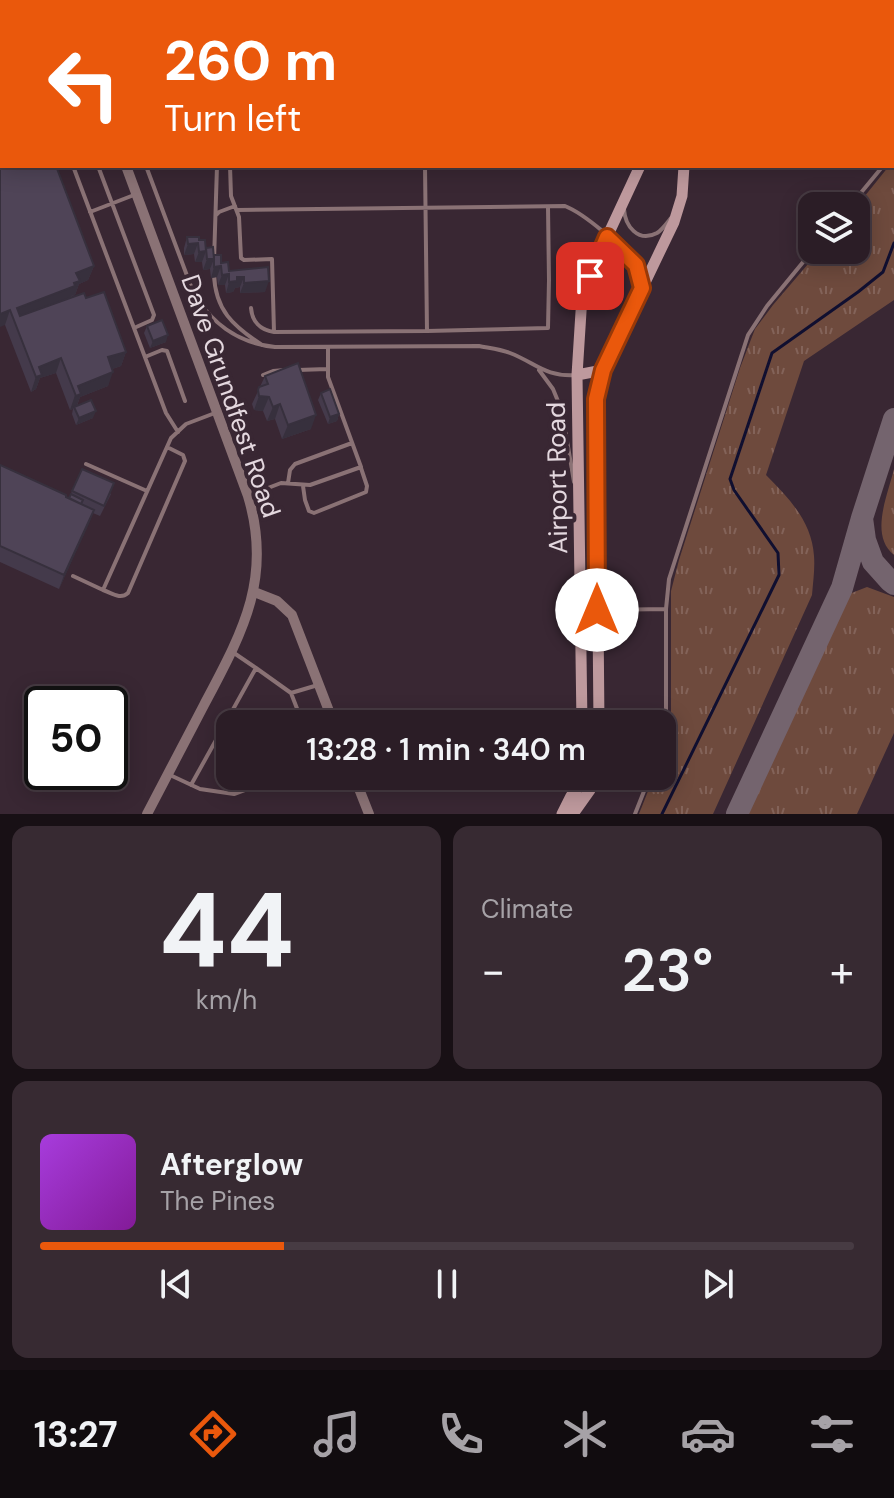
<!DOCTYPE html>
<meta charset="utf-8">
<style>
body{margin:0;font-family:"DM Sans",sans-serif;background:#372a32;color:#f1f3f6;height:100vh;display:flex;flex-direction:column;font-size:30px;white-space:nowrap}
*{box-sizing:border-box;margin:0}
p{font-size:26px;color:#a6a2a7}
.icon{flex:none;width:44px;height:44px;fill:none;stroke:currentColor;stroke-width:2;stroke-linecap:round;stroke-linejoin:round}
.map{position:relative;height:814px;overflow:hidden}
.details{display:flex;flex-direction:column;gap:12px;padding:12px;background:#181015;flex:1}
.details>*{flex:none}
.banner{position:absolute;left:0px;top:0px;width:894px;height:168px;box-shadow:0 4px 20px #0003,0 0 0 2px #473b43;background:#ea580c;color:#fff;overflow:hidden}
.controls{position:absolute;left:798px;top:192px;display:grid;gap:16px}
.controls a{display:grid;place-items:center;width:72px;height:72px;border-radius:16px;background:#2b1d26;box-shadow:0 4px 20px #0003,0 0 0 2px #473b43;font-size:40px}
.speed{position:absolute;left:24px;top:686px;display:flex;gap:16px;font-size:40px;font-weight:700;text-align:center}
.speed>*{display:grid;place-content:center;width:104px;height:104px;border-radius:50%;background:#2b1d26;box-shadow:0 4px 20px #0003,0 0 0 2px #473b43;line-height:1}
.speed .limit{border:4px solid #111;border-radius:12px;background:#fff;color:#111}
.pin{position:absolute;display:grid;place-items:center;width:68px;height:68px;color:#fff;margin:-34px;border-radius:16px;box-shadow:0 4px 12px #0006}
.me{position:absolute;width:88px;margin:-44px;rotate:0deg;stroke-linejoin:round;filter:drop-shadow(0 0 6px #0008)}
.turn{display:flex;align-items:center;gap:28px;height:168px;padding:0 32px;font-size:36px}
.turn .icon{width:104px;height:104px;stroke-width:2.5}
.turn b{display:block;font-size:56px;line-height:68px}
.big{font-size:60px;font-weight:600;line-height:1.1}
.details .widget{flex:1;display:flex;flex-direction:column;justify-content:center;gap:12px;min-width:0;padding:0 28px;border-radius:16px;background:#372a32}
.details .dial{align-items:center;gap:0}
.dial b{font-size:104px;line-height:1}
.song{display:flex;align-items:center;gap:24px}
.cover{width:96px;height:96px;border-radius:12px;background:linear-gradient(135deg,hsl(280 70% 55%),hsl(290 70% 35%))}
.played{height:8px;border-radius:4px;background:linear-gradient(90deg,#ea580c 30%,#473b43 30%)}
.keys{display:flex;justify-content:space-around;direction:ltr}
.heat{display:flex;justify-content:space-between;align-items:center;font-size:44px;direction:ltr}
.details .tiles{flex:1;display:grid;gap:12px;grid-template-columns:1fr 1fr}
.widget:last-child{grid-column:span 2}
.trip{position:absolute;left:216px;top:710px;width:460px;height:80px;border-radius:16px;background:#2b1d26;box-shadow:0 4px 20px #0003,0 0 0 2px #473b43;font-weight:600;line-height:80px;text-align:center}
.tab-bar{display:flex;height:128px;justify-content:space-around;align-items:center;background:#110c0f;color:#a6a2a7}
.tab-bar .icon{width:56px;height:56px}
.tab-bar .active{color:#ea580c}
.tab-bar b{font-size:36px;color:#f1f3f6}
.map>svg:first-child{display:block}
</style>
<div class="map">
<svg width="894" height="814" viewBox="0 0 894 814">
<defs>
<pattern id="grass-tufts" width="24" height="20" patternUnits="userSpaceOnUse" patternTransform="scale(2)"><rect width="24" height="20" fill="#6e4a3d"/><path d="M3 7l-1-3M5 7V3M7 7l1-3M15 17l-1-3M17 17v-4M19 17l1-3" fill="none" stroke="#836359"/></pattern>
</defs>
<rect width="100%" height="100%" fill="#392733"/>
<!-- grass -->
<path fill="url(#grass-tufts)" d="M894,160V300L804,361L766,475C789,498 812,522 814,556C815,569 813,582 812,595L713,814H639L654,776H662V756L666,748L671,721V591L679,560L740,368L755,329L773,305L820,250H856V207L889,166H892Z
M894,469V555C869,535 888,495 894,469Z
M867,587L894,597V733L857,814H747L842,602L849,594Z"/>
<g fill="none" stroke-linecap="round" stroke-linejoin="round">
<!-- stream -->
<path stroke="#100f30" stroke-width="3" d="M662,814L779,575L778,553L734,490L730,479L772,353L858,292L883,272L894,243"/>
<!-- taxiway -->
<path stroke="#74646e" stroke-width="22" d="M894,419L862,518L865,540L873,562L890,581L894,584
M737,814L842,588L862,518"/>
<!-- service -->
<path stroke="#8a7275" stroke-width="4" d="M87,0L88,2
M5,2L10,0
M128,2L129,0
M168,2L189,0
M451,2L452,0
M477,2L606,0
M0,4L2,3
M892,152L894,149
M73,166L166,413L178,432
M98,166L154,315L152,320L134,328
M146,166L192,289C209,322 237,343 275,347L479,346C489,348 500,349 510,353C536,363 545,377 576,375
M230,166L231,196L239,217L241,258L244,260L272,259L274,332L427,331L425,166
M850,206L883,166
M624,209C625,226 638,243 657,233C662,230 667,223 671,218
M237,210L565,206C585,214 622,246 634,263C638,269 639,275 641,281
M90,212L134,195
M216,215L219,212L235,206
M214,261L217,166
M214,274C215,310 233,326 262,345
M251,308C252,321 260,330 274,332
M427,331L548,328L549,280L548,207
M145,357L162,350L167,351L185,401
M298,370L327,369
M539,370L553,389L562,411L574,482
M263,375L273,371L285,370
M167,447L183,455L185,461L128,593C120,600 112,593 103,590L171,438L186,424L215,413
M86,464L147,491
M288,483L290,470L295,464L352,443
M303,486L305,500L309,511L314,513L366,492L367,486L361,468
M250,495L281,483L310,485L361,467L328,377V347
M73,576L103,590
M601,610L666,609
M234,653L256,668
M303,724L291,693L318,685
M662,744L666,721V609L669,579L748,335L767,306L813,250
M170,775L200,789L234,794L283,776
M191,785L256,668L291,693
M247,787L253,776
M635,814L650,776"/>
<!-- tertiary -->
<path stroke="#8a7275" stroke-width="10" d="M65,0L66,2
M126,166L248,496C273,579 242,633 204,705C185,741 166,778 147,814
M254,592L277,601L292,615L334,724
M354,776L369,814"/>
<!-- secondary -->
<path stroke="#be999d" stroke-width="11" d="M651,0V2
M682,0V2
M577,375L603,370
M582,724L577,375L582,296L607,237L640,166
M599,724L596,399L603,370L674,222L682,196L684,166
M573,813L578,776
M562,814L571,796
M573,814L590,790L593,776"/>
</g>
<!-- wall -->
<path fill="#443a4b" d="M2,166L94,266L88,280L79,284L75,295L71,297L86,298L126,352L121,366L112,369L108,386L80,397L77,406L93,418L76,425L72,414L73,409L70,410L56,373L40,378L36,389L31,392L5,325Z
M187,237L199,240L229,271L268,267L265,292L240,293V287L235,288L233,292L226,293L225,285H218L217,277L211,278L210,269L203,270L202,262H195L194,254L184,255V248Z
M147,326L166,342L150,348L144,333Z
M265,376L311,429L282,439L275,419L267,421L263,411L254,410L252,404Z
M321,393L339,414L337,421L328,424L318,400Z
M0,465L69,498L82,469L111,494L100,516L93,513L59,589L0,562Z"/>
<!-- shaded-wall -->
<path fill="#37303d" d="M198,243L194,254L184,255L188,244Z
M206,251L202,262H195L199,252Z
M207,259H214L210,269L203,270Z
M94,266L88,280L79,284L75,295L71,296L70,300L13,318L17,308L76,273Z
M221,266L217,277L211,278L214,267Z
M229,274L225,285H218L222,275Z
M237,277H244L240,287L235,288L233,292L226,293L229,282Z
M269,281L265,292L240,293L244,283Z
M10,310L5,325L0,327V314Z
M168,335L166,342L150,348L153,341Z
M126,352L121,366L103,372L108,357Z
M61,358L56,373L40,378L36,389L31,392L39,367Z
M113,372L108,386L80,397L76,408L74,407L73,409L70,410L78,386Z
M259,396L269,397L263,411L254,410Z
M280,404L275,419L267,421L273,407Z
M96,411L93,418L76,425L79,418Z
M339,414L337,421L328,424L330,417Z
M316,415L311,429L282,439L288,425Z
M94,510L89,524L59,589L64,575Z"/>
<!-- building -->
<path fill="#4f4457" stroke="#37303d" stroke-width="2" d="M176,0H414L413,2H176Z
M2,33V166H56L94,266L76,273L80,281L74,283L75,286L17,308L20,316L84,293L86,298L104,292L126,352L108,357L113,372L78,386L81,394L76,396L61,358L39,367L42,375L36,377L10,310L0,314V34Z
M187,237H199V240H205L206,251L199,252L198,243L188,244Z
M213,247L214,259H207L206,248Z
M214,255H221V263L228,262L229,271L268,267L269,281L244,283V277H237V281L229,282V274L222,275L221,266L214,267Z
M162,320L168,335L153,341L147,326Z
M298,363L316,415L288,425L280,404L273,407L269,397L259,396L258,390L259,387L268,384L265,376Z
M330,389L339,414L330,417L321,393Z
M91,400L96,411L79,418L74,407Z
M0,465L66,495V497L94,510L64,575L0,546Z
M82,469L114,483L104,506L72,491Z
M71,494L83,500L81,504L69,498Z"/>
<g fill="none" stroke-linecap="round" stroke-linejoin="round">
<defs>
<path id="route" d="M590,276L607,237L636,265L642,288L603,370L596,399L597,610"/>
</defs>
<!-- route casing -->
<use href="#route" stroke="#983908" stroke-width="20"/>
<!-- route -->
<use href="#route" stroke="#ea580c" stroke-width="14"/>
</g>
<g text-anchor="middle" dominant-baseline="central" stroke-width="8" stroke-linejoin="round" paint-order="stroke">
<!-- street labels -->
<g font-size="26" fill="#e4d8df" stroke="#392733">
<text transform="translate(231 396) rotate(71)">Dave Grundfest Road</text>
<text transform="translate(557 478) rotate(-91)">Airport Road</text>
</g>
</g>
</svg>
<div class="controls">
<a><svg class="icon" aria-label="layers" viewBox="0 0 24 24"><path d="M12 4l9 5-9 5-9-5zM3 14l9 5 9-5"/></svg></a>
</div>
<div class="speed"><div class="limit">50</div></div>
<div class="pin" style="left:590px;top:276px;background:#d93025"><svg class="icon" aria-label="arrive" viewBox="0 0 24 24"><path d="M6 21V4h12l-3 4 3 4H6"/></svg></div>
<svg class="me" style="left:597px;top:610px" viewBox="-20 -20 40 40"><circle r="19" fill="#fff"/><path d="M0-13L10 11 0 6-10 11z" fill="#ea580c"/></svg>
<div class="trip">13:28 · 1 min · 340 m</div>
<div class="banner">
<div class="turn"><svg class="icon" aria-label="left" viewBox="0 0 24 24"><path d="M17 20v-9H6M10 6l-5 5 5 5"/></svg><div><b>260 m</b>Turn left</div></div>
</div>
</div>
<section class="details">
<div class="tiles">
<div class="widget dial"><b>44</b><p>km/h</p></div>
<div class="widget"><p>Climate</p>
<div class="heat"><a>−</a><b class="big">23°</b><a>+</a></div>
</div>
<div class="widget">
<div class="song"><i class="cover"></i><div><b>Afterglow</b><p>The Pines</p></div></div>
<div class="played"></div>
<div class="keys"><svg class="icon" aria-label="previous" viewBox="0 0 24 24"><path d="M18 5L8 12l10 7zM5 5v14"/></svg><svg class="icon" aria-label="pause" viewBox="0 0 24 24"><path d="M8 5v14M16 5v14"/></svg><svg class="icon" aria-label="next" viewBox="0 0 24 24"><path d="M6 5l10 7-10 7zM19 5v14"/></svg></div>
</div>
</div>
</section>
<nav class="tab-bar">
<b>13:27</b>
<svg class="icon active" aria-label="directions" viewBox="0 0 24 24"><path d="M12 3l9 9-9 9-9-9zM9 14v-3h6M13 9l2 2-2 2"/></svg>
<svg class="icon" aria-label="music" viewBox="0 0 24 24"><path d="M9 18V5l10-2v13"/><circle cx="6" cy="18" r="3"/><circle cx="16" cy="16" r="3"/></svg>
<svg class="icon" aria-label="phone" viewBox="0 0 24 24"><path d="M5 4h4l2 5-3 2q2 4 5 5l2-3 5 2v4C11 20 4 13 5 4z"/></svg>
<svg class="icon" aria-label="climate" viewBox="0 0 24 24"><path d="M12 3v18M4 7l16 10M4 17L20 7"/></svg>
<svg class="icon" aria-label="car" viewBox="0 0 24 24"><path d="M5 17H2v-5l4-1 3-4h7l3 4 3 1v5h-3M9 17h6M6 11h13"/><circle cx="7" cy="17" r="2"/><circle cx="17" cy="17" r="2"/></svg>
<svg class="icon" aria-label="filters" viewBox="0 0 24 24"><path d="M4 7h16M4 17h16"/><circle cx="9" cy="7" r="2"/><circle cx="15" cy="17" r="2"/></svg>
</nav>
